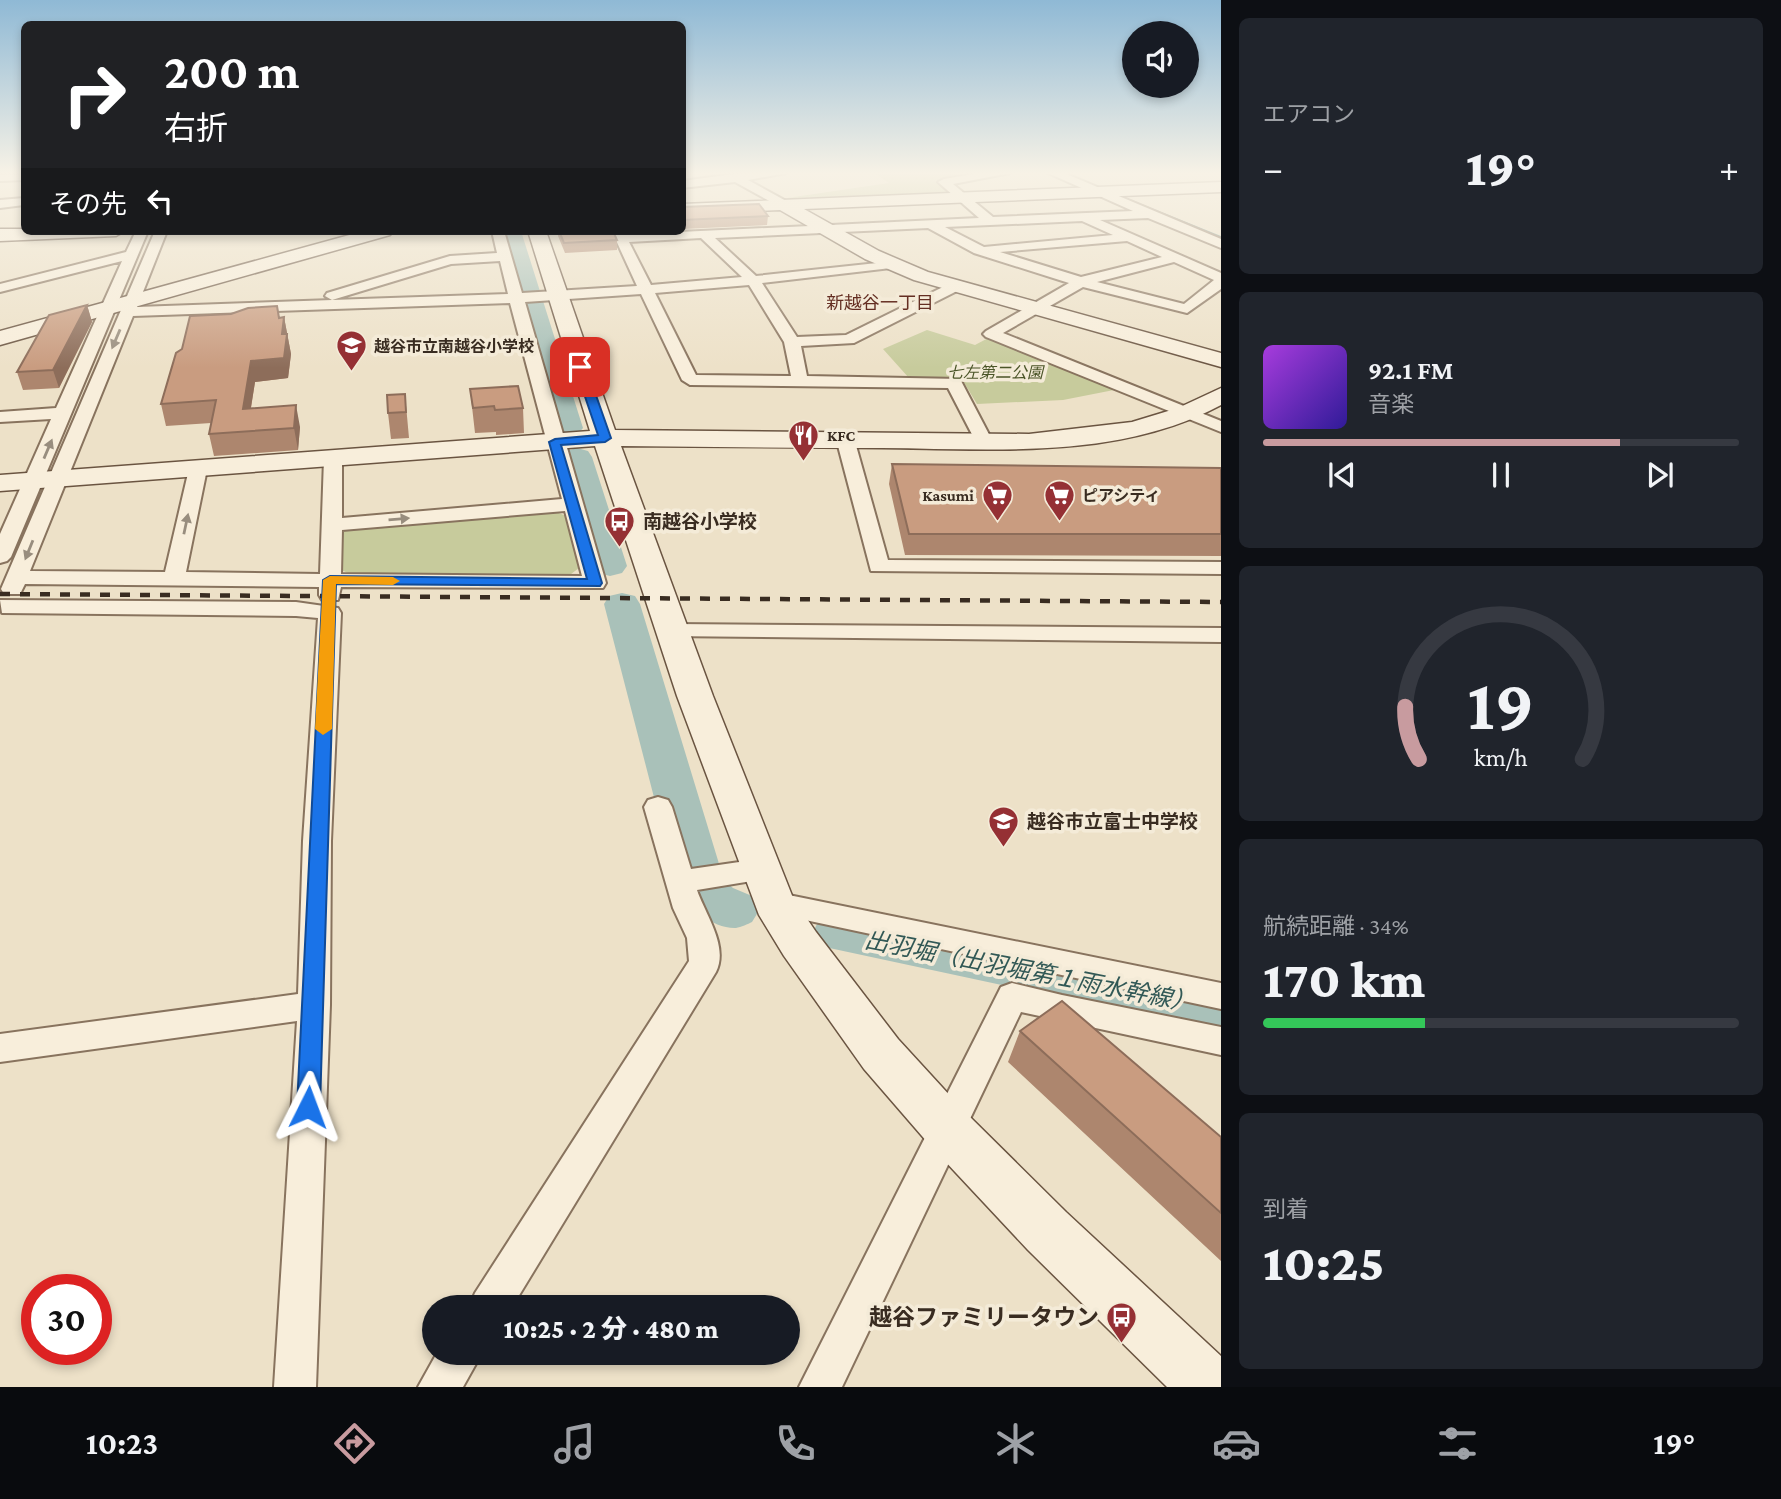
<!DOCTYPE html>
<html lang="ja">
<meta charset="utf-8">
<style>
body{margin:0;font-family:"Crimson Pro","Noto Sans JP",serif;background:#20242c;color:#f1f3f6;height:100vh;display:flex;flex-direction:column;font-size:26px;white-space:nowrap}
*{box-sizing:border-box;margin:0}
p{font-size:23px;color:#9ea1a6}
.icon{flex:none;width:38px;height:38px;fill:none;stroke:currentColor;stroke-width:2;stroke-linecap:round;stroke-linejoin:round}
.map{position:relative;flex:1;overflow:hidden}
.panel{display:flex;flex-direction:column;gap:18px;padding:18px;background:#0d0f14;width:560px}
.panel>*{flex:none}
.hud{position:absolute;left:21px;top:21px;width:665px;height:214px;border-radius:10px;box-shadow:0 4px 10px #0003;background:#202124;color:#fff;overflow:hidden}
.controls{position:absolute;left:1122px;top:21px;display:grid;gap:14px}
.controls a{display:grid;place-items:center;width:77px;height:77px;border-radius:50%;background:#171b24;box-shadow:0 4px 10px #0003;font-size:35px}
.speed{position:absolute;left:21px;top:1274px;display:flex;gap:14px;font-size:35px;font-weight:700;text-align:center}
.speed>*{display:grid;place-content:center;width:91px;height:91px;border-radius:50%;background:#171b24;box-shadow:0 4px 10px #0003;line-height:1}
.speed .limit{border:10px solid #d22;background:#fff;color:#111}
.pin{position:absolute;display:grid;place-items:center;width:60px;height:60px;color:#fff;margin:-30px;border-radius:14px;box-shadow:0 4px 10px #0006}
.me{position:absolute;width:77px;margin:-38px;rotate:3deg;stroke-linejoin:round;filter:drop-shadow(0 0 5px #0008)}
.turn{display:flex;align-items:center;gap:24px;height:147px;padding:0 28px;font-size:32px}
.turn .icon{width:91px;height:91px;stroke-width:2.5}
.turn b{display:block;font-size:49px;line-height:60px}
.then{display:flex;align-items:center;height:66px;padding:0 28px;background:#0003;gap:14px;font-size:26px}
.big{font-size:52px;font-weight:800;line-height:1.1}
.panel .tile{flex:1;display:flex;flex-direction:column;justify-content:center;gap:10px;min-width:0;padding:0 24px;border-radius:10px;background:#20242c}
.panel .dial{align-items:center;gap:0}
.dial svg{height:182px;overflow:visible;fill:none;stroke:#363941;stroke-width:7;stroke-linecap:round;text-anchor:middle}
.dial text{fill:#f1f3f6;stroke:none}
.song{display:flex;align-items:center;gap:21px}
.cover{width:84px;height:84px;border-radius:10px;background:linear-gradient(135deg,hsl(280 70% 55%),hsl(250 70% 35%))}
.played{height:7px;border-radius:4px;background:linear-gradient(90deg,#c89b9f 75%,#363941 75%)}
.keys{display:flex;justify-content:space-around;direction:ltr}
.heat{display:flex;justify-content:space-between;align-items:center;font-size:38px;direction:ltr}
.charge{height:10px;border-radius:5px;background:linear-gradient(90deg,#34c759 34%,#363941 0)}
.trip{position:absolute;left:422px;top:1295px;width:378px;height:70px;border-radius:35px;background:#171b24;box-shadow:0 4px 10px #0003;font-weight:800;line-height:70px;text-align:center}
.tabs{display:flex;height:112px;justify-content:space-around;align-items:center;background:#090b0e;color:#9ea1a6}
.tabs .icon{width:49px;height:49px}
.tabs .current{color:#c89b9f}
.tabs b{font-size:32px;color:#f1f3f6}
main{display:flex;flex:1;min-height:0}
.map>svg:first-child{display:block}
</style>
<main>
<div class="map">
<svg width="1221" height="1387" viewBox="0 0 1221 1387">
<rect width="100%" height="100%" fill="#ede1c8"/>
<!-- green -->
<path fill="#c7cb9c" d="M874,173H961L966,176L935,181L949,193L787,198L889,183Z
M927,330L975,345L992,336L1119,389L1063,400L977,404L963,381L909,378L883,349Z
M554,511L566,516L579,568L567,577L353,575L341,570L340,531L346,527Z"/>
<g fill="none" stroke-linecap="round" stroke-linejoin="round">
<!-- stream -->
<path stroke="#709087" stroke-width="3.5" d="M1120,197L1221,238"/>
<!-- river -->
<path fill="#a9c1b9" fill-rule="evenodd" d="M501,231H521L583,428L578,434L568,437L558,434L553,428Z
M577,448L588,451L592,457L627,566L622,573L610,576L598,573L593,566L562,457L566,451Z
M622,593L635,596L640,604L720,867L716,874L733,888L752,896L760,909L752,922C748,924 741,927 736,928C713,929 688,907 678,888L682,880L672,867L604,604L609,596Z
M838,912L1221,988V1032L820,946L813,932L820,918Z"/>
<defs>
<path id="street" d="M786,173L748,180L788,202V208L784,209L735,182L682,188V181L734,174Z
M979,173H1010L953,184L993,217L1133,211L1048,173H1064L1221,239V248L1148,218L1100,220L1221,273V289L1187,313L1083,287L1003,333L1221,421V432L986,337L983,334L986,331L1069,283L974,253L928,228L715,238L756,276L896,261L898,264L891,268L762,283L797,337L846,335L949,284H959V290L854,343L801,346L807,376L960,379L993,442L990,446H978L948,388L690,385L682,380L641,294L525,302L606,583L603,588L341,587L338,600H322L319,595V587L25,584L20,594H4L1,589L155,231H167L137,307L332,300L325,296L327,293L450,256L497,253L492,231H504L522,293L637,286L615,238L616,235L979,218L938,182L944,179ZM1082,221L1113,235L984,247L945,227ZM701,238L742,277L651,285L629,242ZM1127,241L1162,257L1081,277L1000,252ZM500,261L508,294L332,300L451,264ZM1174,262L1214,280L1184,304L1097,282ZM749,285L784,342L791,376L696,375L655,293ZM510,303L562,499L342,518V459L333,453L324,459L320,574L186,572L207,469L198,463L189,469L165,572L30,571L133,316ZM565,511L582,576L341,574L342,530Z
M24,174V180L0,181V175Z
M24,198V205L0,208V200Z
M136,231H148L11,557L7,561L0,563V534L51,419L0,422V412L56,408L122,261L0,292V284L126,252Z
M846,437L855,442L888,560L1221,562V574L871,571L837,442Z
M0,600L296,602L338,608L341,613L331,841L330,1005L316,1387H274L297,1021L0,1062V1034L298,994L303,841L318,618L296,616L2,613Z
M673,624L1221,628V642L665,636L662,631L665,626Z
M658,797L668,800L672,807L691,869L760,859L770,862L774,870L770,878L697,890C705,914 729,946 716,972L512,1307H469L475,1293L689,961L687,938L673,908L644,807L648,800Z
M774,892L1221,983V1009L763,911L759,903L763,895Z
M1012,983L1062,995L1221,1027V1055L1021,1012L842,1387H799L1001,987Z
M437,1353H482L463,1387H418Z"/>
<path id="secondary" d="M1221,182V192L804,209L879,251L928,272L1221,353V367L914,280L865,259L780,210L682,214V204Z
M0,229H24V231H125L116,236L0,241Z
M364,231H393L390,235L0,345V331Z
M528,231H546L615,430L1029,434L1132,422L1178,408L1221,388V405C1119,460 994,449 882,448C795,448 708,447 621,446L713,696L793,898L816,932L898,1039L964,1111L1066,1212L1221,1356V1387H1167L1028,1250L928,1143L864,1069L784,956L759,915L677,696L595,446L0,491V475L590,431Z"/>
</defs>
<!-- street casing -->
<use href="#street" stroke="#88735e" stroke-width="4"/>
<!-- secondary casing -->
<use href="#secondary" stroke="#6a5441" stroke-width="3"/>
<!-- street -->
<use href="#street" fill="#f8eedb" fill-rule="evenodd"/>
<!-- secondary -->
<use href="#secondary" fill="#f8eedb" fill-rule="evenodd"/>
<!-- rail -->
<path stroke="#392c21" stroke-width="4.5" stroke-dasharray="10 10" stroke-linecap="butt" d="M0,594L1221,602"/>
</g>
<!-- wall -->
<path fill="#ad866e" d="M682,207L768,216L767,225L682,229Z
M558,231H613L617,240V250L565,253L558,236Z
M87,305L92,322L59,388L23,390L17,372Z
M284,317L291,354L288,378L255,382L251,408L300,427L298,450L214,456L209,434L211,423L166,426L161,404L279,318Z
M470,389L523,408L524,433L496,435V432L475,433Z
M405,394L409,438L391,439L388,413Z
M892,464L1221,468V556L905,555L889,484Z
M1020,1031L1221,1137V1261L1008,1062Z"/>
<!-- shaded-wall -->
<path fill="#8d6d5a" d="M87,305L92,322L59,388L53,370Z
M284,317L291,354L288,378L255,382L247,431L243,409L251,361L282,334Z
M296,405L300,427L298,450L294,428Z"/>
<!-- building -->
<path fill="#c99c80" stroke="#8d6d5a" stroke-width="2" d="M759,204L768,216L682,220V207Z
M559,231H613L617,240L564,243Z
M87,305L53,370L17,372L49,315Z
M277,306L279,318L284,317L282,334H287L284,358L251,361L243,409L296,405L294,428L209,434L216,400L161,404L176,353L182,349L190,316L231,314L248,308Z
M518,386L523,408L495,410L494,406L473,408L470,389Z
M405,394L406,412L388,413L387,395Z
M892,464L1221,468V534H909Z
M1062,1001L1221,1137V1213L1020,1031Z"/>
<!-- one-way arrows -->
<defs><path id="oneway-solid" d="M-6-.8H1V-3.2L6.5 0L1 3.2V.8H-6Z" transform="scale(1.75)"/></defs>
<g fill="#988d7e">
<use href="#oneway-solid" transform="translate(116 339) rotate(113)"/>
<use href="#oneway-solid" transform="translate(48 449) rotate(-67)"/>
<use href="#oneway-solid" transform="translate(399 519) rotate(-5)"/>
<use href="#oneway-solid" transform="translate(186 524) rotate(-78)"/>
<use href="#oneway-solid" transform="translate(29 550) rotate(112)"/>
</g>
<!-- sky -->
<linearGradient id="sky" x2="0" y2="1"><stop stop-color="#8fb9d5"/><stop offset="0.47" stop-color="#f7f2e6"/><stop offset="1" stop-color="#f7f2e6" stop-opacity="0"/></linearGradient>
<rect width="1221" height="368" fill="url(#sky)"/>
<!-- route -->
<path fill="#1a73e8" stroke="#114b97" stroke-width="2" d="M580,363L586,367L611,438L605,442L561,445L602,583L600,586L336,584L320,1107L316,1115L308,1118L300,1115L297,1107L323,580L330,576L587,579L549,442L555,439L598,435L575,367Z"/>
<!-- slow -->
<path fill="#f59e0b" d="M330,576L393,577L400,581L393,585L336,584L332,729L323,735L315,729L323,580Z"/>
<!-- icons -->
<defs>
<symbol id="school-pin" viewBox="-11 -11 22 30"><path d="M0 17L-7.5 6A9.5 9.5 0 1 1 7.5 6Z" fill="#953034" stroke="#f4ebd8"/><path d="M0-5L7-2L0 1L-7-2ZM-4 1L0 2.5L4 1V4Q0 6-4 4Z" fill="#fff"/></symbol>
<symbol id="restaurant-pin" viewBox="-11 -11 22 30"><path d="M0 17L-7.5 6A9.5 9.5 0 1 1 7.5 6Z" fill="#953034" stroke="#f4ebd8"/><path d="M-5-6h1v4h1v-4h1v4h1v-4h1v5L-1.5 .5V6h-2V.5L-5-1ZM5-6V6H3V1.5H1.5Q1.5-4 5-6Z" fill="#fff"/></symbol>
<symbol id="supermarket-pin" viewBox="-11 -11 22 30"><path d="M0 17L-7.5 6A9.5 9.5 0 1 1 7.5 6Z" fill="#953034" stroke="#f4ebd8"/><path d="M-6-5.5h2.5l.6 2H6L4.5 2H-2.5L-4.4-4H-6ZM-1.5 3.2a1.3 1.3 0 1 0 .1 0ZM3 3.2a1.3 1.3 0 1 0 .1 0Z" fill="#fff"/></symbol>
<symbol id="bus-pin" viewBox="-11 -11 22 30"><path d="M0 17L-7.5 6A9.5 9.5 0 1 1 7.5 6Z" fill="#953034" stroke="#f4ebd8"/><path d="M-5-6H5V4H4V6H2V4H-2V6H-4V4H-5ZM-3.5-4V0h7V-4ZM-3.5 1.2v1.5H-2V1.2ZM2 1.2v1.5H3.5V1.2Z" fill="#fff"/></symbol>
</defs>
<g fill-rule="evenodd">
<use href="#school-pin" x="334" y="328" width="35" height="47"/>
<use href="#restaurant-pin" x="786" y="418" width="35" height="47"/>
<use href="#supermarket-pin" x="980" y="478" width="35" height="47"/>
<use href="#supermarket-pin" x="1042" y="478" width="35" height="47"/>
<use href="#bus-pin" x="602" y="504" width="35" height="47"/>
<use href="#school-pin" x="986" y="804" width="35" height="47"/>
<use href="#bus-pin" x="1104" y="1300" width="35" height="47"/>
</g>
<g text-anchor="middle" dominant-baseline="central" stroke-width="7" stroke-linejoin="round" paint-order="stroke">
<!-- far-poi labels -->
<g font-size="16" font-weight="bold" fill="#392c21" stroke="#f4ebd8" text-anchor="start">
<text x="374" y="346">越谷市立南越谷小学校</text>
<text x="827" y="435">KFC</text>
<text x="974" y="495" text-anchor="end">Kasumi</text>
<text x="1082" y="495">ピアシティ</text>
</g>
<!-- far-park labels -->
<g font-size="16" font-style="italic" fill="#4b5528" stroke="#f4ebd8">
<text x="995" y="372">七左第二公園</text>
</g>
<!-- far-neighbourhood labels -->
<g font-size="18" fill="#642e22" stroke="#f4ebd8">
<text x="880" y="303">新越谷一丁目</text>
</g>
<!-- poi labels -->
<g font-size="19" font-weight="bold" fill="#392c21" stroke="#f4ebd8" text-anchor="start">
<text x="643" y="521">南越谷小学校</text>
<text x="1027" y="821">越谷市立富士中学校</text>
</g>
<!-- near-poi labels -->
<g font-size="23" font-weight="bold" fill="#392c21" stroke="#f4ebd8" text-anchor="end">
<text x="1099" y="1317">越谷ファミリータウン</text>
</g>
<!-- near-water labels -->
<g font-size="24" font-style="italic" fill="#315855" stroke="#f4ebd8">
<text transform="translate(1030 971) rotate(11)">出羽堀（出羽堀第１雨水幹線）</text>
</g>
</g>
</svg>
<div class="controls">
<a><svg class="icon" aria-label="sound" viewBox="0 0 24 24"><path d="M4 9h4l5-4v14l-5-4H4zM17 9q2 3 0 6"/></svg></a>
</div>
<div class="speed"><div class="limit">30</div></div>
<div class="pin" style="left:580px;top:367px;background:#d93025"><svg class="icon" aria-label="arrive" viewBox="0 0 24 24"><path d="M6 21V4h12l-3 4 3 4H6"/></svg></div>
<svg class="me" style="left:308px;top:1107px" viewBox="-20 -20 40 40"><path d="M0-17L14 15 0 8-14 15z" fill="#1a73e8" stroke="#fff" stroke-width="4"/></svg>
<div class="trip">10:25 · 2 分 · 480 m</div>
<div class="hud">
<div class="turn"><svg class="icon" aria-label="right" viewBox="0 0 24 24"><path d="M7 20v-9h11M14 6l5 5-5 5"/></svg><div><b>200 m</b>右折</div></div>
<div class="then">その先<svg class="icon" aria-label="left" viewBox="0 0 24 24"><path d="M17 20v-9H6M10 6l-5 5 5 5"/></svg></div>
</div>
</div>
<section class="panel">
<div class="tile"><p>エアコン</p>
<div class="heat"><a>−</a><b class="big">19°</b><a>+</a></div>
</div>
<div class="tile">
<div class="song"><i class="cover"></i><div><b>92.1 FM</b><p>音楽</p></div></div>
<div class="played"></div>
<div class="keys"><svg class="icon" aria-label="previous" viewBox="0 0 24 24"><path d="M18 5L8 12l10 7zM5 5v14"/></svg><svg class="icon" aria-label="pause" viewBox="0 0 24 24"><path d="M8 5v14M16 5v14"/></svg><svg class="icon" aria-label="next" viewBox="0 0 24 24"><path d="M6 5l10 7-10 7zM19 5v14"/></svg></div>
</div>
<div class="tile dial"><svg viewBox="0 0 100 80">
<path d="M14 69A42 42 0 1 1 86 69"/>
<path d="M14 69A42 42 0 0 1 8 46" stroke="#c89b9f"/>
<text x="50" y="56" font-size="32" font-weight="700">19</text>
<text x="50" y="72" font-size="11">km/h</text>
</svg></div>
<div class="tile"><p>航続距離 · 34%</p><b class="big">170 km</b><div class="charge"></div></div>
<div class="tile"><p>到着</p><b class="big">10:25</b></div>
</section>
</main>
<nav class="tabs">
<b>10:23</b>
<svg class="icon current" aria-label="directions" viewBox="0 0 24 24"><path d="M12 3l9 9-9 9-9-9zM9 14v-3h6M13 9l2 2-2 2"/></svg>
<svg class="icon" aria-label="music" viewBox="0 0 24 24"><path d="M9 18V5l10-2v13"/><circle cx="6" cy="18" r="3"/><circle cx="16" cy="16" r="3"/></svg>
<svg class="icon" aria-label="phone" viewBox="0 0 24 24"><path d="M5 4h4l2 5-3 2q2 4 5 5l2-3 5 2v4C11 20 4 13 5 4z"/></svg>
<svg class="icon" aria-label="climate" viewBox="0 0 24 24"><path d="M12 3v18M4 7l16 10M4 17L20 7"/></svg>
<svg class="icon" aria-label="car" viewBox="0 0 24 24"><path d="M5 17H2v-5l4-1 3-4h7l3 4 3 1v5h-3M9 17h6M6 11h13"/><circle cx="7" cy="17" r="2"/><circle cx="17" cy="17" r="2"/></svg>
<svg class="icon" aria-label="filters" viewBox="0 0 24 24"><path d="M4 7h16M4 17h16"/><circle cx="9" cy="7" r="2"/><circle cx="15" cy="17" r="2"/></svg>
<b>19°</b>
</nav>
